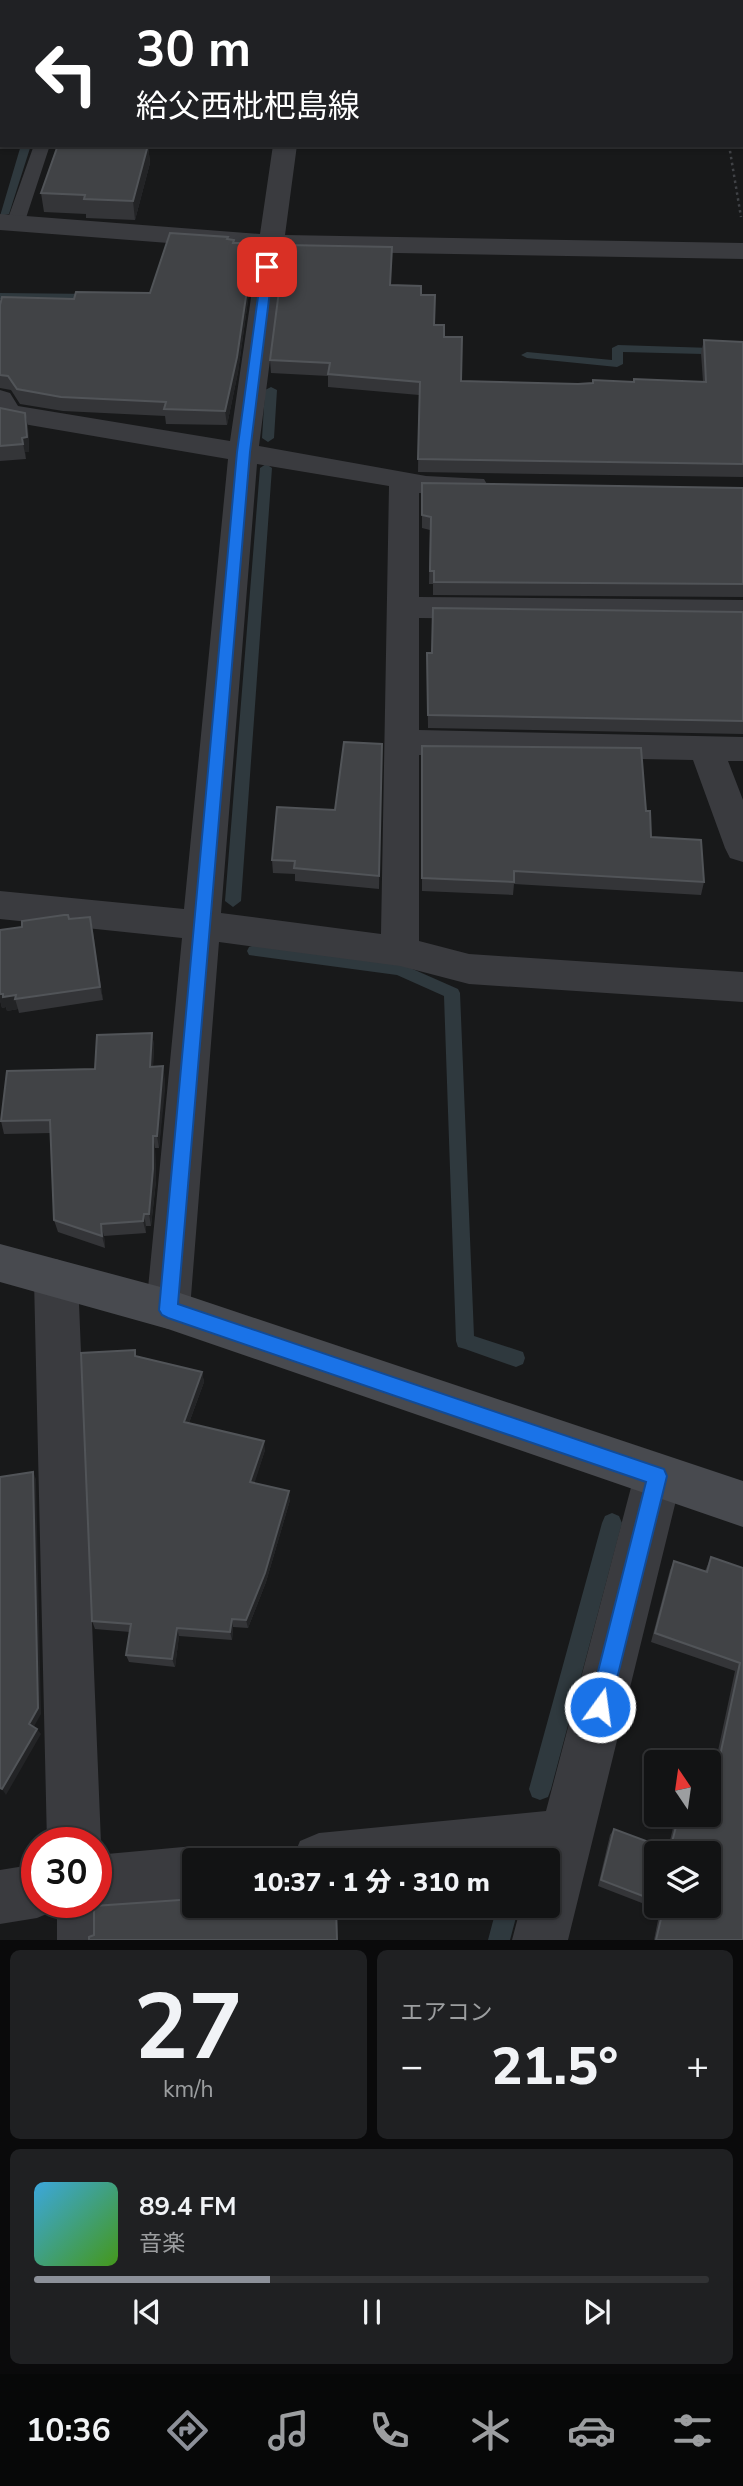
<!DOCTYPE html>
<html lang="ja">
<meta charset="utf-8">
<style>
body{margin:0;font-family:"Nunito Sans","Noto Sans JP",sans-serif;background:#1f2022;color:#f1f3f6;height:100vh;display:flex;flex-direction:column;font-size:26px;white-space:nowrap}
*{box-sizing:border-box;margin:0}
p{font-size:23px;color:#9c9ea0}
.icon{flex:none;width:38px;height:38px;fill:none;stroke:currentColor;stroke-width:2;stroke-linecap:round;stroke-linejoin:round}
.map{position:relative;height:1940px;overflow:hidden}
.panel{display:flex;flex-direction:column;gap:10px;padding:10px;background:#0a0a0b;flex:1}
.panel>*{flex:none}
.hud{position:absolute;left:0px;top:0px;width:744px;height:147px;box-shadow:0 2px 5px #0004,0 0 0 2px #313234;background:#202124;color:#fff;overflow:hidden}
.needle{width:46px;rotate:347deg}
.buttons{position:absolute;left:644px;top:1750px;display:grid;gap:14px}
.buttons a{display:grid;place-items:center;width:77px;height:77px;border-radius:7px;background:#121314;box-shadow:0 2px 5px #0004,0 0 0 2px #313234;font-size:35px}
.speed{position:absolute;left:21px;top:1827px;display:flex;gap:14px;font-size:35px;font-weight:700;text-align:center}
.speed>*{display:grid;place-content:center;width:91px;height:91px;border-radius:50%;background:#121314;box-shadow:0 2px 5px #0004,0 0 0 2px #313234;line-height:1}
.speed .limit{border:10px solid #d22;background:#fff;color:#111}
.pin{position:absolute;display:grid;place-items:center;width:60px;height:60px;color:#fff;margin:-30px;border-radius:14px;box-shadow:0 4px 10px #0006}
.me{position:absolute;width:77px;margin:-38px;rotate:14deg;stroke-linejoin:round;filter:drop-shadow(0 0 5px #0008)}
.turn{display:flex;align-items:center;gap:24px;height:147px;padding:0 21px;font-size:32px}
.turn .icon{width:91px;height:91px;stroke-width:2.5}
.turn b{display:block;font-size:49px;line-height:60px}
.big{font-size:52px;font-weight:800;line-height:1.1}
.panel .tile{flex:1;display:flex;flex-direction:column;justify-content:center;gap:10px;min-width:0;padding:0 24px;border-radius:10px;background:#1f2022}
.panel .dial{align-items:center;gap:0}
.dial b{font-size:91px;line-height:1}
.song{display:flex;align-items:center;gap:21px}
.cover{width:84px;height:84px;border-radius:10px;background:linear-gradient(135deg,hsl(200 70% 55%),hsl(100 70% 35%))}
.played{height:7px;border-radius:4px;background:linear-gradient(90deg,#8c9099 35%,#313234 35%)}
.keys{display:flex;justify-content:space-around;direction:ltr}
.heat{display:flex;justify-content:space-between;align-items:center;font-size:38px;direction:ltr}
.panel .tiles{flex:1;display:grid;gap:10px;grid-template-columns:1fr 1fr}
.tile:last-child{grid-column:span 2}
.trip{position:absolute;left:182px;top:1848px;width:378px;height:70px;border-radius:7px;background:#121314;box-shadow:0 2px 5px #0004,0 0 0 2px #313234;font-weight:800;line-height:70px;text-align:center}
.dock{display:flex;height:112px;justify-content:space-around;align-items:center;background:#070808;color:#9c9ea0}
.dock .icon{width:49px;height:49px}
.dock .active{color:#8c9099}
.dock b{font-size:32px;color:#f1f3f6}
.map>svg:first-child{display:block}
</style>
<div class="map">
<svg width="743" height="1940" viewBox="0 0 743 1940">
<rect width="100%" height="100%" fill="#18191a"/>
<g fill="none" stroke-linecap="round" stroke-linejoin="round">
<!-- stream -->
<path fill="#2f393e" fill-rule="evenodd" d="M69,0H77V2H69Z
M670,0H743V4L742,2Z
M0,100H2V106H0Z
M742,114H743V120H742Z
M21,145H31L9,214L0,216Z
M0,293L96,294L101,297L96,300L0,299Z
M618,345L743,349V355L623,352V364L617,367L527,358L521,355L527,352L612,360V348Z
M271,387L277,390L274,438L268,442L262,438L265,390Z
M266,464L272,468L241,901L233,907L225,901L260,468Z
M255,945L399,963L458,989L460,993L474,1336L523,1352L525,1358L523,1364L516,1367L465,1349L458,1347L456,1341L444,996L397,975L249,955L247,951L249,947Z
M612,1513L619,1516L622,1523L551,1789L548,1797L540,1800L532,1797L529,1789L602,1523L605,1516Z
M497,1906H519L510,1940H488Z"/>
<!-- path -->
<path stroke="#404246" stroke-width="2.5" stroke-dasharray="2.5 3.5" stroke-linecap="butt" d="M729,145L741,217"/>
<!-- lane -->
<path fill="#3a3b3f" fill-rule="evenodd" d="M0,11H2L0,22Z
M34,145H50L24,224L15,229L9,228L6,224Z
M57,1902H95V1940H57Z"/>
<!-- street -->
<path fill="#3a3b3f" fill-rule="evenodd" d="M282,0H436L438,2H283Z
M743,0V13H742V2H734Z
M273,145H297L285,235L743,243V259L284,251L259,446L426,476L484,479L488,486L484,493L473,495L419,493V597L743,600V622L419,618V730L743,737V761H728L743,800V862L730,858L725,848L693,760L419,755V941L469,954L743,972V1002L469,984L400,966L219,942L190,1309L184,1323L168,1329L152,1323L146,1309L182,938L0,919V891L184,909L228,459L0,420V390L10,393L18,406L230,441L258,250L0,230V214L260,234ZM257,464L389,486L381,934L221,913Z
M56,1259L72,1265L78,1279L101,1843L96,1854V1843H47L34,1279L40,1265Z
M658,1453L675,1460L682,1476L568,1940H512L521,1906H548V1860H292L300,1841L319,1833L546,1811L634,1476L641,1460Z
M194,1846L213,1854L216,1860H194V1900L96,1909L79,1902H96V1855Z
M37,1864V1902H60L56,1910L37,1918L0,1924V1870Z"/>
<!-- secondary -->
<path fill="#484a4f" fill-rule="evenodd" d="M0,1244L168,1289L743,1481V1527L168,1329L0,1282Z"/>
</g>
<!-- wall -->
<path fill="#343538" fill-rule="evenodd" d="M148,145L150,163L135,220L86,218V214L44,212L41,193Z
M229,239L234,243H254V257L238,372L227,425L166,424L165,416L63,411L20,404L11,390L0,388V305L150,293Z
M392,247L390,285L421,295L434,325L444,337L461,381L578,384L633,382H703L701,353L704,340L743,342V477L418,472L419,395L328,387V376L271,373L270,360Z
M0,408L25,413L28,427L29,452H25L26,459L0,461Z
M422,483L743,488V597L433,595V584H429L430,530L422,528Z
M743,612V734L428,728L427,653Z
M382,744L379,889L295,881V874L273,873L272,860L335,810Z
M422,759L646,811L651,837L704,882L701,895L514,884L513,895L422,891Z
M90,917L103,1000L19,1013L18,1009L7,1011L6,1007L2,1008L0,1000V994L69,919Z
M152,1033L154,1046L153,1067L165,1079L159,1148H155L156,1181L151,1226H146V1233L104,1236L105,1248L58,1232L54,1220L51,1133L4,1134L1,1121L95,1069Z
M137,1356L202,1372L204,1382L189,1423L265,1450L254,1483L290,1500L266,1582L248,1628L233,1627L232,1640L179,1636L175,1667L129,1662L126,1655L130,1632L95,1629L92,1621Z
M711,1557L743,1568V1940H654L660,1910L598,1886L610,1835L614,1829L668,1849L676,1815H709V1793L735,1671L651,1642L670,1570L674,1561L705,1571ZM656,1853L709,1906H656Z"/>
<!-- shaded-wall -->
<path fill="#232426" d="M148,145L150,163L135,220L133,201Z
M254,243V257L238,372L227,425L225,411Z
M25,413L28,427L29,452H25L26,459L22,438Z
M90,917L93,931L103,1000L100,987Z
M0,994L16,995L15,999L18,1009L7,1011L6,1007L2,1008L0,1000Z
M152,1033L154,1046L152,1080L150,1067Z
M163,1066L165,1079V1091L159,1148L157,1136Z
M153,1136L155,1148L156,1181L151,1226L149,1214Z
M144,1214L146,1226V1233L143,1221Z
M101,1224L104,1236L105,1248L102,1236Z
M202,1372L204,1382L186,1431L184,1422Z
M264,1441L265,1450L252,1491L250,1482Z
M33,1472L36,1479L41,1714L32,1730L29,1724Z
M289,1491L290,1500L266,1582L248,1628L246,1620Z
M232,1619L233,1627L232,1640L230,1632Z
M177,1628L179,1636L175,1667L172,1659Z
M37,1729L41,1734L6,1795L2,1789Z"/>
<!-- building -->
<path fill="#414346" stroke="#515458" stroke-width="2" d="M75,0H177L176,2H74Z
M58,145H148L133,201L84,199L85,195L41,193Z
M170,233L228,237L227,239L234,240L233,243H254L237,357L225,411L164,409L166,402L61,397L17,389L8,376L0,375V305L2,297L74,299L76,292L150,293Z
M285,245L392,247L390,285L421,286V295H435L434,325H444V337H462L461,381L578,384L593,383V380L634,382V379L706,382L704,340L743,342V464L418,459L420,382L328,374L330,363L270,360Z
M0,408L25,413L27,437L22,438L23,444L0,446Z
M422,483L743,488V584L434,582V571H430L431,517L422,515Z
M433,608L743,612V721L428,715L427,653H432Z
M344,742L382,744L379,876L294,868L295,861L272,860L277,807L335,810Z
M422,746L641,748L646,811H650L651,837L701,840L704,882L514,871V882L422,878Z
M64,915H68L69,919L90,917L100,987L15,999L16,995L3,997V994H0V930L22,927V921Z
M152,1033L150,1067L163,1066L157,1136H153V1169L149,1214H144L143,1221L101,1224L102,1236L54,1220L50,1120L1,1121L7,1071L95,1069L97,1035Z
M135,1350V1356L202,1372L184,1422L264,1441L250,1482L289,1491L265,1573L246,1620L232,1619L230,1632L177,1628L172,1659L126,1655L131,1624L92,1621L81,1353Z
M33,1472L38,1708L29,1724L37,1729L2,1789L0,1788V1477Z
M711,1557L743,1568V1940H656L664,1906H709V1853H656V1901L601,1880L614,1829L670,1850L679,1815H709V1801L710,1802L740,1663L655,1633L674,1561L707,1572Z
M194,1899V1906H336L337,1940H89V1937L94,1935V1906Z"/>
<!-- route -->
<path fill="#1a73e8" stroke="#114b97" stroke-width="2" d="M267,264L273,267L250,452L178,1304L664,1469L667,1476L610,1707L607,1715L600,1718L592,1715L589,1707L646,1482L168,1318L162,1315L159,1310L237,452L262,267Z"/>
</svg>
<div class="buttons">
<a><svg class="needle" viewBox="-14 -14 28 28"><path d="M0-13l5 13h-10z" fill="#e53935"/><path d="M0 13l5-13h-10z" fill="#9c9ea0"/></svg></a>
<a><svg class="icon" aria-label="layers" viewBox="0 0 24 24"><path d="M12 4l9 5-9 5-9-5zM3 14l9 5 9-5"/></svg></a>
</div>
<div class="speed"><div class="limit">30</div></div>
<div class="pin" style="left:267px;top:267px;background:#d93025"><svg class="icon" aria-label="arrive" viewBox="0 0 24 24"><path d="M6 21V4h12l-3 4 3 4H6"/></svg></div>
<svg class="me" style="left:600px;top:1707px" viewBox="-20 -20 40 40"><circle r="17" fill="#1a73e8" stroke="#fff" stroke-width="3"/><path d="M0-11L8 9 0 5-8 9z" fill="#fff"/></svg>
<div class="trip">10:37 · 1 分 · 310 m</div>
<div class="hud">
<div class="turn"><svg class="icon" aria-label="left" viewBox="0 0 24 24"><path d="M17 20v-9H6M10 6l-5 5 5 5"/></svg><div><b>30 m</b>給父西枇杷島線</div></div>
</div>
</div>
<section class="panel">
<div class="tiles">
<div class="tile dial"><b>27</b><p>km/h</p></div>
<div class="tile"><p>エアコン</p>
<div class="heat"><a>−</a><b class="big">21.5°</b><a>+</a></div>
</div>
<div class="tile">
<div class="song"><i class="cover"></i><div><b>89.4 FM</b><p>音楽</p></div></div>
<div class="played"></div>
<div class="keys"><svg class="icon" aria-label="previous" viewBox="0 0 24 24"><path d="M18 5L8 12l10 7zM5 5v14"/></svg><svg class="icon" aria-label="pause" viewBox="0 0 24 24"><path d="M8 5v14M16 5v14"/></svg><svg class="icon" aria-label="next" viewBox="0 0 24 24"><path d="M6 5l10 7-10 7zM19 5v14"/></svg></div>
</div>
</div>
</section>
<nav class="dock">
<b>10:36</b>
<svg class="icon active" aria-label="directions" viewBox="0 0 24 24"><path d="M12 3l9 9-9 9-9-9zM9 14v-3h6M13 9l2 2-2 2"/></svg>
<svg class="icon" aria-label="music" viewBox="0 0 24 24"><path d="M9 18V5l10-2v13"/><circle cx="6" cy="18" r="3"/><circle cx="16" cy="16" r="3"/></svg>
<svg class="icon" aria-label="phone" viewBox="0 0 24 24"><path d="M5 4h4l2 5-3 2q2 4 5 5l2-3 5 2v4C11 20 4 13 5 4z"/></svg>
<svg class="icon" aria-label="climate" viewBox="0 0 24 24"><path d="M12 3v18M4 7l16 10M4 17L20 7"/></svg>
<svg class="icon" aria-label="car" viewBox="0 0 24 24"><path d="M5 17H2v-5l4-1 3-4h7l3 4 3 1v5h-3M9 17h6M6 11h13"/><circle cx="7" cy="17" r="2"/><circle cx="17" cy="17" r="2"/></svg>
<svg class="icon" aria-label="filters" viewBox="0 0 24 24"><path d="M4 7h16M4 17h16"/><circle cx="9" cy="7" r="2"/><circle cx="15" cy="17" r="2"/></svg>
</nav>
